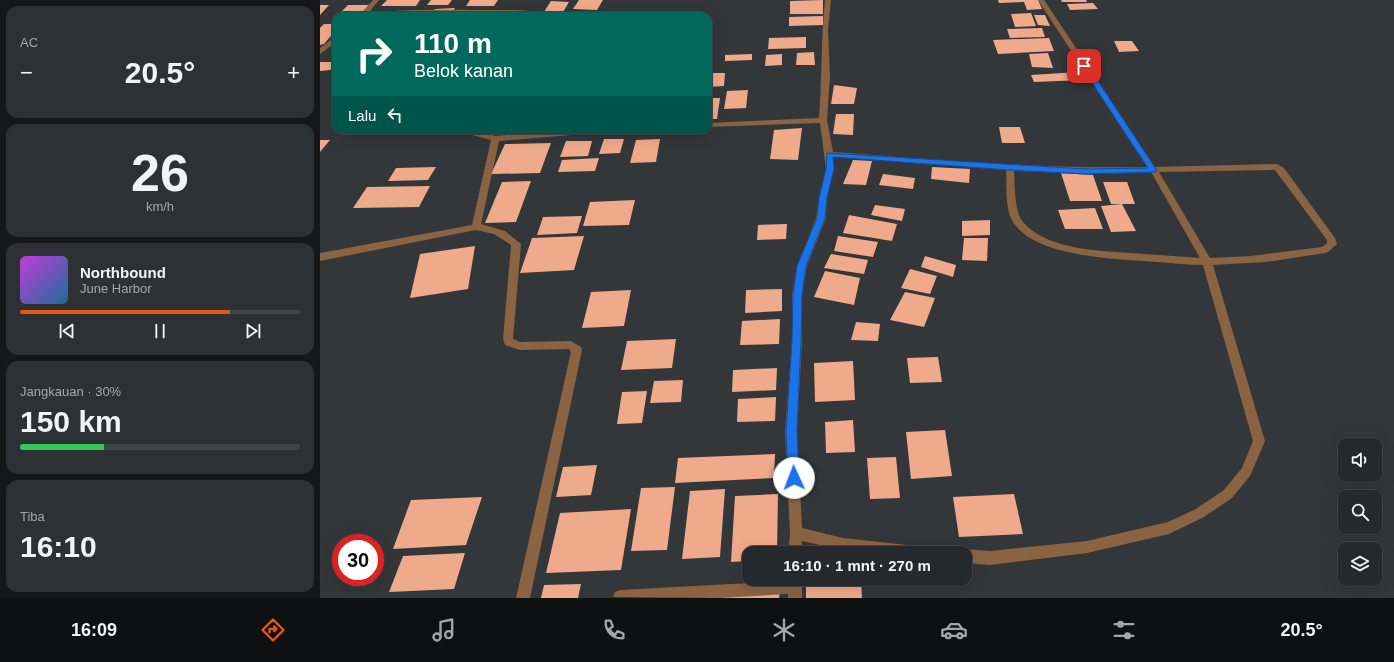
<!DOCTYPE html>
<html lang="id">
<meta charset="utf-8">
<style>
body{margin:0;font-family:Helvetica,sans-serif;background:#2e3134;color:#f1f3f6;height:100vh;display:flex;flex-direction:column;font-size:15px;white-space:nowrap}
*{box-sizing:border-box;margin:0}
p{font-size:13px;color:#a4a6a9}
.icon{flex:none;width:22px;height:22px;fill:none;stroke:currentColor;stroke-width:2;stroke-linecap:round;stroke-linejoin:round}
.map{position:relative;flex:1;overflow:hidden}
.side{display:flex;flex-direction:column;gap:6px;padding:6px;background:#151718;width:320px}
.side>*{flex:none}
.hud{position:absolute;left:12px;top:12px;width:380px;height:122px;border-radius:12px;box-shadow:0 4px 16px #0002,0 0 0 1px #424548;background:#00695c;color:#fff;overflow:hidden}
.fabs{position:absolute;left:1018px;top:438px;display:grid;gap:8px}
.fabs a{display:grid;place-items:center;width:44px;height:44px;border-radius:8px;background:#26292c;box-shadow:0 4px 16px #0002,0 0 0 1px #424548;font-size:20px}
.speed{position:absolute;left:12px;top:534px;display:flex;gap:8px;font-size:20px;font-weight:700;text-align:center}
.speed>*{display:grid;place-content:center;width:52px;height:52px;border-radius:50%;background:#26292c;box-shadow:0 4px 16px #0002,0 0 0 1px #424548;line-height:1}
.speed .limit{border:6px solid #d22;background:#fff;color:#111}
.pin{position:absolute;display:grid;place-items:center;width:34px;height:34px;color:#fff;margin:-17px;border-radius:8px;box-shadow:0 2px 6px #0006}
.me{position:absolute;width:44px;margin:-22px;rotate:358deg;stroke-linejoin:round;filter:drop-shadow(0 0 3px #0008)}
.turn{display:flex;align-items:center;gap:14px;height:84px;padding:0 16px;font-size:18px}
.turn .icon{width:52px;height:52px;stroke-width:2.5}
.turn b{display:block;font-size:28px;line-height:34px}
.then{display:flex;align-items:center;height:38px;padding:0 16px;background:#0003;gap:8px;font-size:15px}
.big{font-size:30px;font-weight:800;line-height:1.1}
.side .card{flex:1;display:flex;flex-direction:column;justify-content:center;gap:6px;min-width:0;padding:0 14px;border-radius:12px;background:#2e3134}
.side .dial{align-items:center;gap:0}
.dial b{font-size:52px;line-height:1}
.song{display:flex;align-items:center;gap:12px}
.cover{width:48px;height:48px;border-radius:6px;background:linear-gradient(135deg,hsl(290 70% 55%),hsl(200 70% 35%))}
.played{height:4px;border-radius:2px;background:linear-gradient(90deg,#ea580c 75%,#424548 75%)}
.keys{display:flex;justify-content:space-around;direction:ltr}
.heat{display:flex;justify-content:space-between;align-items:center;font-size:22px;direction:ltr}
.charge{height:6px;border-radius:3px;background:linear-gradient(90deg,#34c759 30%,#424548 0)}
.trip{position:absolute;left:422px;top:546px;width:230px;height:40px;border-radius:12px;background:#26292c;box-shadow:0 4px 16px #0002,0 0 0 1px #424548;font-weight:800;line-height:40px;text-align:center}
.tabs{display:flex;height:64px;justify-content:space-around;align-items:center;background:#0f1012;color:#a4a6a9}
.tabs .icon{width:28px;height:28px}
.tabs .active{color:#ea580c}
.tabs b{font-size:18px;color:#f1f3f6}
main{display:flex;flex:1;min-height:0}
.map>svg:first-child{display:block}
</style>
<main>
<section class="side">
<div class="card"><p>AC</p>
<div class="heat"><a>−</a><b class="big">20.5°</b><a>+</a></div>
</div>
<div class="card dial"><b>26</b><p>km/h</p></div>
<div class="card">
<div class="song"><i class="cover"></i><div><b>Northbound</b><p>June Harbor</p></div></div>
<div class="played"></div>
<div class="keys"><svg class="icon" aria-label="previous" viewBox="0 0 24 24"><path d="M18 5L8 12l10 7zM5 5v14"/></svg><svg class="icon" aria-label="pause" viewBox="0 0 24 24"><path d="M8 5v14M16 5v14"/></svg><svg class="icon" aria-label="next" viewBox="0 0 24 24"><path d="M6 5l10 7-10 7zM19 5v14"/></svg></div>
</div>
<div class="card"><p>Jangkauan · 30%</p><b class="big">150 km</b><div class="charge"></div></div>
<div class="card"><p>Tiba</p><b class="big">16:10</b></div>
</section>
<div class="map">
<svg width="1074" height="598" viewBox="0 0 1074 598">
<rect width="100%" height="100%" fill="#33373a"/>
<!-- building -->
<path fill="#efaa8b" d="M67,0H100L96,6H61Z
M111,0H132L128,5H107Z
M150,0H178L174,6H146Z
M259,0H283L277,10L253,9Z
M503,0V14H470V1Z
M678,0H718L722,9L707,10L704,2L679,3Z
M741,0H766L767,2H742Z
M231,1L249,2L243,12H224Z
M773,3L778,9L750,10L747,4Z
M0,5H9L0,15Z
M28,5H49L39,16H17Z
M135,8L130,16H109L115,9Z
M711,13L716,26L695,27L691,14Z
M714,15H725L730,26L718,25Z
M503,16V25L469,26V17Z
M4,24H16V30L4,44L0,45V28Z
M722,28L725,37L690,38L687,29Z
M486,37V48L448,49L449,38Z
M729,38L734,51L678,54L673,40Z
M794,41H812L819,51L799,52Z
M494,52L495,65H476L477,53Z
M728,53L733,68L712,67L709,54Z
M432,54V60L405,61V55Z
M462,54V65L445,66L446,55Z
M0,62H16V63L10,70L0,71Z
M759,72L762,80L714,82L711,75Z
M388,73H405L404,86L388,87Z
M514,85L537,88L534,104H511Z
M428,90L426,108L404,109L407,91Z
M388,98H400L397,119H388Z
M516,114H534L533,135L513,134Z
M679,127H700L705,143H682Z
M482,128L478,160L450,159L454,130Z
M284,139H304L300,153L279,154Z
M340,139L336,162L310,163L316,140Z
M0,140H10L0,152Z
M246,141H272L268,156L240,157Z
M231,143L220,173L171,174L185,144Z
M279,158L275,171L238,172L242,160Z
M533,160L552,161L546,185L523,184Z
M116,167L108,180L68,181L76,168Z
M612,167L650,169L649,183L611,179Z
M741,173L773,175L782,201H750Z
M563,174L595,178L593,189L559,185Z
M211,181L196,222L165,223L182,182Z
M783,182H807L815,204H802L816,231L791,232L781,206L802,204H791Z
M110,186L99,207L33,208L47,187Z
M315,200L309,225L263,226L270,202Z
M555,205L585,209L582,221L551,215Z
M775,208L783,229H745L738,210Z
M529,215L577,224L572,241L523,233Z
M262,216L257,233L217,235L223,217Z
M670,220V235L642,236V221Z
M467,224L466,239L437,240L438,225Z
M264,236L254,270L200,273L212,238Z
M518,236L558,242L553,257L514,251Z
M644,238H668L667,261L642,260Z
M155,246L148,289L90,298L100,254Z
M511,254L548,260L544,274L504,268Z
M605,256L636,265L633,277L601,267Z
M590,269L617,276L610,294L581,288Z
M505,271L540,278L534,305L494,297Z
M462,289V311L425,313L426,290Z
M311,290L304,326L262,328L271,292Z
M585,292L615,298L604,327L570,320Z
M460,319L459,344L420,345L422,321Z
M536,322L560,324L558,341L531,340Z
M356,339L352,368L301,370L307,341Z
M618,357L622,382L590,383L587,358Z
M533,361L535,400L495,402L494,363Z
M457,368L456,390L412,392L413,370Z
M363,380L361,402L330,403L334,381Z
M327,391L322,423L297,424L302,392Z
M456,397L455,421L417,422L418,399Z
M533,420L535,452L506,453L505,422Z
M625,430L632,476L591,479L586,432Z
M455,454L454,478L355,483L358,458Z
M576,457L580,498L550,499L547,458Z
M277,465L271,495L236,497L243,467Z
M355,487L347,550L311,551L321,488Z
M405,489L400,557L362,559L370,491Z
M458,494L457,553H429V561L411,562L415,496Z
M694,494L703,534L639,537L633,497Z
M162,497L146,545L73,549L91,500Z
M311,509L301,570L226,573L240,513Z
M145,553L134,589L69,592L83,556Z
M486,579H541L542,598H486Z
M261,584L258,598H221L224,585Z
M460,593L459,598H389V596Z"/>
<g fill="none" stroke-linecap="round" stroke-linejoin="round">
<!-- minor -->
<path fill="#8a6342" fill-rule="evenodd" d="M53,0H59L46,16H39Z
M505,0H511L508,30L510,76L507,120L513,152C618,160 721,169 827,167L718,0H724L835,167L957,164L964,168L1015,238L1017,244L1008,252L1005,253L946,262L893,265L945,441L930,476L912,498L884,517L849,534L767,553L670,565L645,563V553H640L645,549L670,551L767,541L848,522L876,509L904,490L922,468L933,441L883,265C868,265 853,263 838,262C799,259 722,258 696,226C684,212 687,188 686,170L513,157L514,169L507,197L506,218L487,266L482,295V341L477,431L482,528L523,538L596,546L601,548L603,553H543L523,550L482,541V553H468L470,533L465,431L472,341V295L477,266L496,218L499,197L506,169L500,123L388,127V123L499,118C502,78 501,39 505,0ZM955,170L1007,240V243L1002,247L931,256L890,258L839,172ZM694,171L765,174L831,172L880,258C862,257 843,255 825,254C789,251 728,252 703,222C694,212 695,184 694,171Z
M158,10C173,10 228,9 237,16L143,13L50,16C60,8 140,10 158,10Z
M16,36V42L0,54V48Z
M140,130H153L175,136L254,130H292L288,132L179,141L161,224L185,231L201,244L193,339L200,342L251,341L261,347L262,350L210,598H196L251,352L249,349L200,350L185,345L183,339L191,245L174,234L156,230L0,261V253L152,225L171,140L141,132Z
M468,579H482V598H468V594L400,598L293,597L295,592L300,590L468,581Z"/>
</g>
<!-- route -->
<path fill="#1a73e8" stroke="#114b97" d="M762,64L768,66L836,169V172L765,174L690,170L513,157L514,169L507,198L505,218L486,266L482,295L481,341L477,431L479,478L477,482L474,483L470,482L468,478L466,431L472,341L473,295L477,266L497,218L499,198L506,169L507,153L765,169L828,168L761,66Z"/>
</svg>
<div class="fabs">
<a><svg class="icon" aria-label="sound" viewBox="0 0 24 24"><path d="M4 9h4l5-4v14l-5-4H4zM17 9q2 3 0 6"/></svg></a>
<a><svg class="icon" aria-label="search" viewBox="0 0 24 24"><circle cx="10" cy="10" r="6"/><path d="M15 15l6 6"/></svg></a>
<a><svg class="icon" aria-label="layers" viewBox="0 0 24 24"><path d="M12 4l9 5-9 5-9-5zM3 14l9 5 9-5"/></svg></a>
</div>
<div class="speed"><div class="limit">30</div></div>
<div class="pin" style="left:764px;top:66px;background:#d93025"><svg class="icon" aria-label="arrive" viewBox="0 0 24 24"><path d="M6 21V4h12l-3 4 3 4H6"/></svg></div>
<svg class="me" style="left:474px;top:478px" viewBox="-20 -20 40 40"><circle r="19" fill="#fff"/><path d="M0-13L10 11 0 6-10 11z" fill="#1a73e8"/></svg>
<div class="trip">16:10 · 1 mnt · 270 m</div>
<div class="hud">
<div class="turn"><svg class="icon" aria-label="right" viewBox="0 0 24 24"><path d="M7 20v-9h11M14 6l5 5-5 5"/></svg><div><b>110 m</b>Belok kanan</div></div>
<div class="then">Lalu<svg class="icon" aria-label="left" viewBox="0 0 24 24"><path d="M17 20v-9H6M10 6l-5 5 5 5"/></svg></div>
</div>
</div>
</main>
<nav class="tabs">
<b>16:09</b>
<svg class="icon active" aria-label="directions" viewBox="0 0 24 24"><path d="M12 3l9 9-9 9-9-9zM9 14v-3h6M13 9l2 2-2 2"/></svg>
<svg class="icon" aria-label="music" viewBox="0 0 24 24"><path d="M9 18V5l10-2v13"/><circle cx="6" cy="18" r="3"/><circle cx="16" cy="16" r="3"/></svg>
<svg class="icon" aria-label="phone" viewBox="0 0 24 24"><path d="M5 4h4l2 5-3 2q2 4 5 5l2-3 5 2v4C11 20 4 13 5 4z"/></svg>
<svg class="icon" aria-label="climate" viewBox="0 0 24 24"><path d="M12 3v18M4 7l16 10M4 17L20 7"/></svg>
<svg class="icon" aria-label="car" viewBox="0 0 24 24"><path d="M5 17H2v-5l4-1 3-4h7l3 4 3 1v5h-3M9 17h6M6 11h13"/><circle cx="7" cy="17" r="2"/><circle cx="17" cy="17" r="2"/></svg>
<svg class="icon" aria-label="filters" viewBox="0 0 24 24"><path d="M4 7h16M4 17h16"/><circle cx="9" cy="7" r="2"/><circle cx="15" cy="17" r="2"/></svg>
<b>20.5°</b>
</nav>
